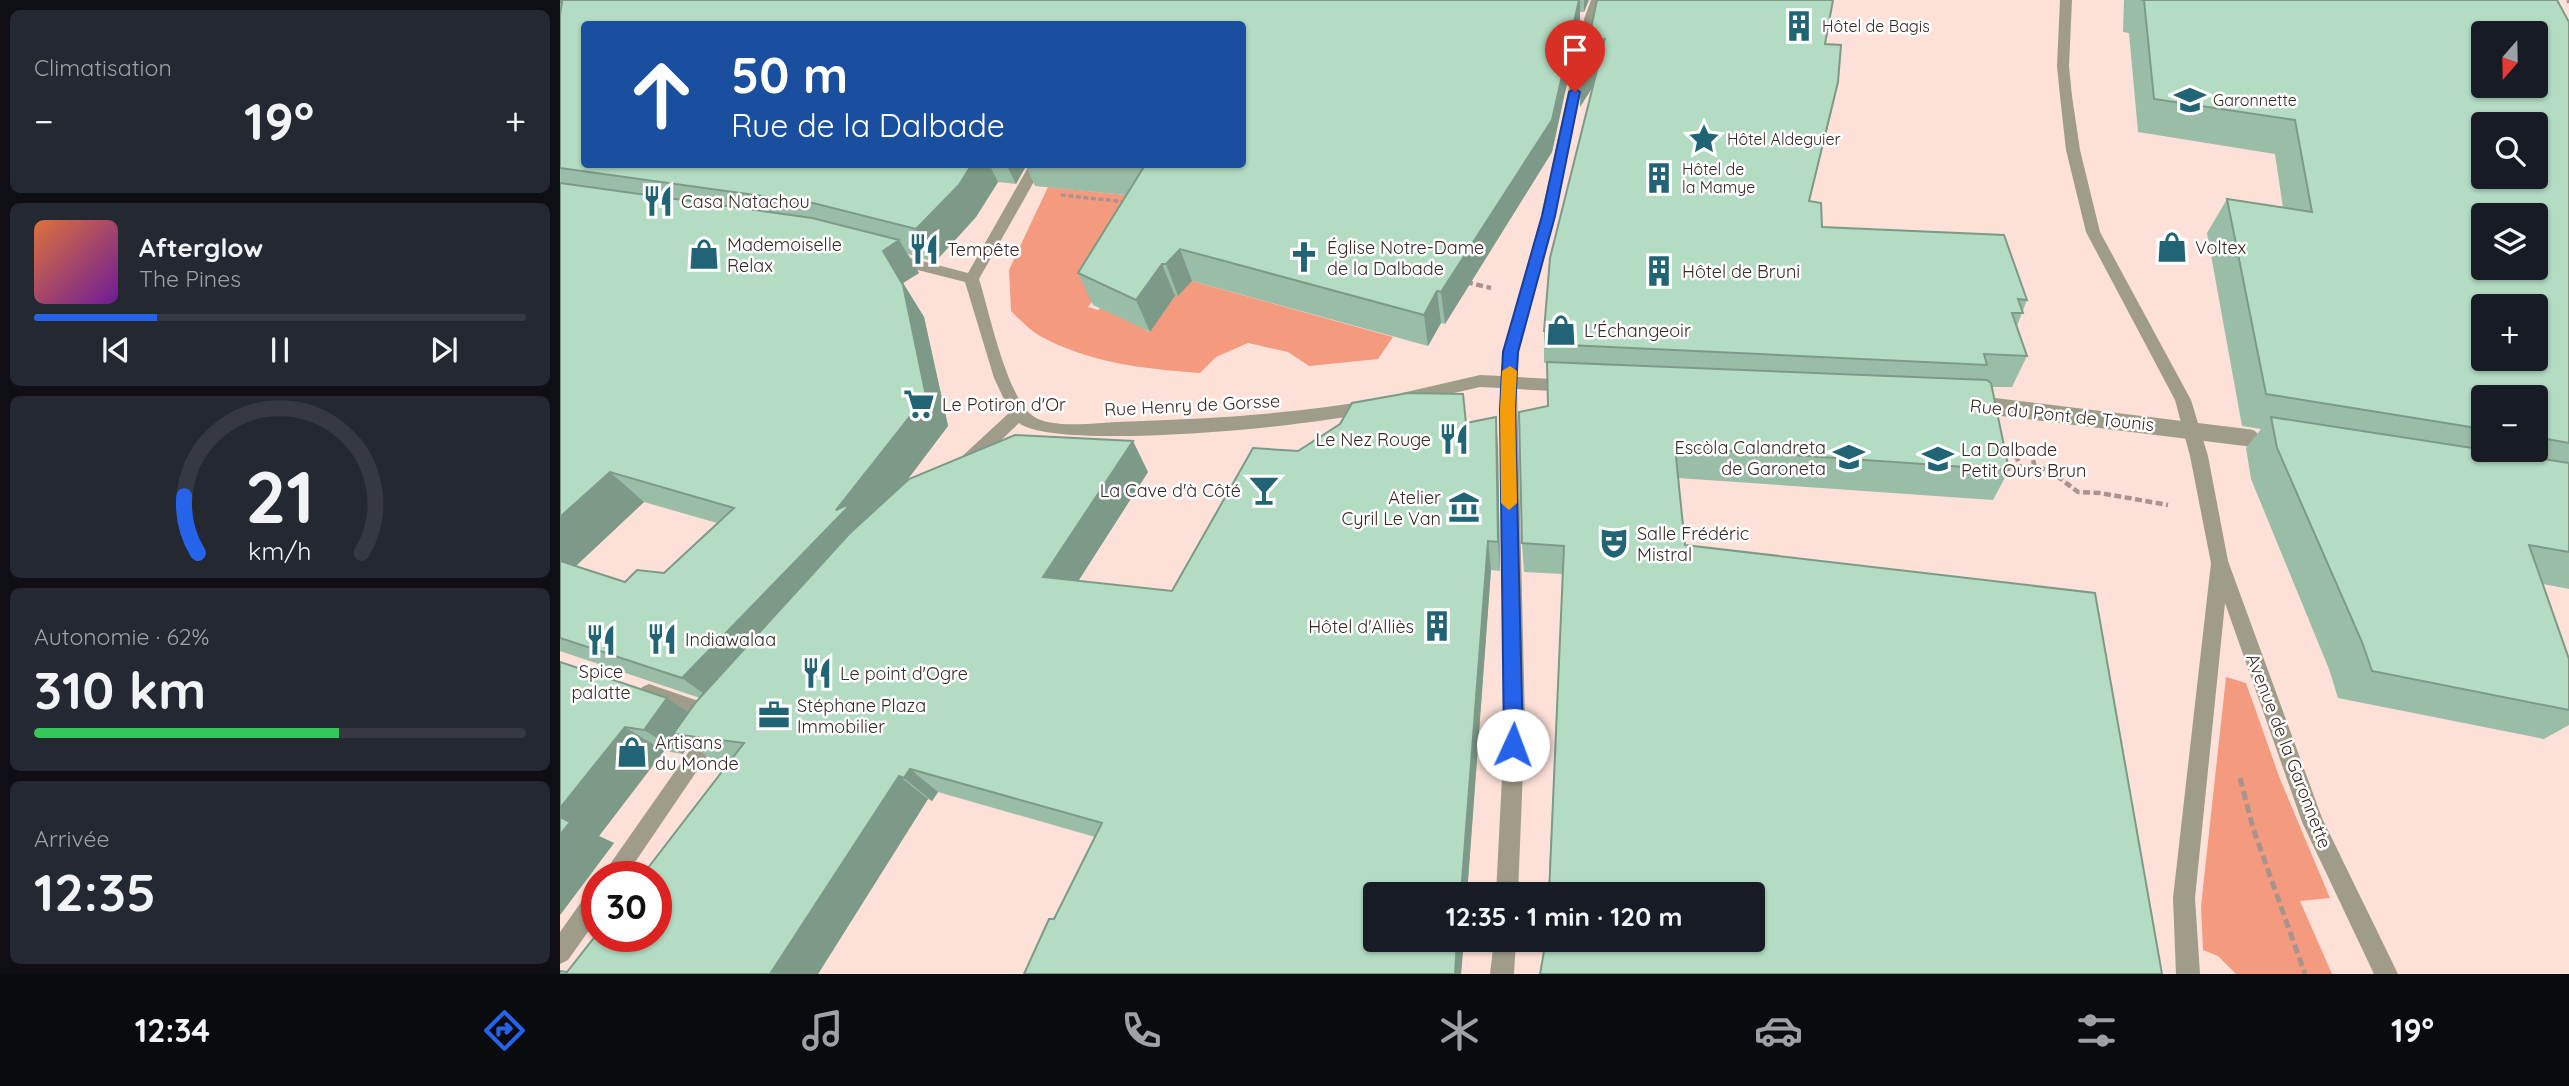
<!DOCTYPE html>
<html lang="fr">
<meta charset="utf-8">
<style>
body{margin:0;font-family:Quicksand,sans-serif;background:#242831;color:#f1f3f6;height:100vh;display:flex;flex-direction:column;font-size:26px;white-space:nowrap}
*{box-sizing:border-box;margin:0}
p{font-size:23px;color:#9ea1a6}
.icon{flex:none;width:38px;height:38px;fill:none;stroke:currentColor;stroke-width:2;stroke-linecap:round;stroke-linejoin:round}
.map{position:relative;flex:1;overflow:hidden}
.drawer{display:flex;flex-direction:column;gap:10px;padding:10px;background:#0d0f14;width:560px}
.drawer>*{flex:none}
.guide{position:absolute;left:21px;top:21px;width:665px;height:147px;border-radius:7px;box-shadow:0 2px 5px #0004;background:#1a4fa0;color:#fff;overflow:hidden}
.needle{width:46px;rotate:200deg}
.buttons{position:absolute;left:1911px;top:21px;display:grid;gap:14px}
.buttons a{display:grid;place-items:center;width:77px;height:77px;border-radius:7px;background:#171b24;box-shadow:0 2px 5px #0004;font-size:35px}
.speed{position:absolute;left:21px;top:861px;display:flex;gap:14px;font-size:35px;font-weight:700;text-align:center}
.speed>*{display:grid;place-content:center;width:91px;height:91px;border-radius:50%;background:#171b24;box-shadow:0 2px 5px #0004;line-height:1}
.speed .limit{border:10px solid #d22;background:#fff;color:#111}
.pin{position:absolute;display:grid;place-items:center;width:60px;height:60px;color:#fff;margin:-72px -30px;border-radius:50% 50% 50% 0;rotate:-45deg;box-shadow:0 0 7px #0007}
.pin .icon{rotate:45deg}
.me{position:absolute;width:77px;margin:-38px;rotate:2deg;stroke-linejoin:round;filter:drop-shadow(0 0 5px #0008)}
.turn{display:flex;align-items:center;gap:24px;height:147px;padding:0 35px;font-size:32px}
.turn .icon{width:91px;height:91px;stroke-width:2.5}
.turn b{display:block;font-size:49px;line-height:60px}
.big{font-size:52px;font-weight:700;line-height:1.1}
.drawer .card{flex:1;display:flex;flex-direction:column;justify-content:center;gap:10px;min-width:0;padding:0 24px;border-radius:10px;background:#242831}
.drawer .dial{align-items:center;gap:0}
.dial svg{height:182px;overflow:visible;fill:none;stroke:#363941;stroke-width:7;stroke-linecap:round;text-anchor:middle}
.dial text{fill:#f1f3f6;stroke:none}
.song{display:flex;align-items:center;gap:21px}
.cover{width:84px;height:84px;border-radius:10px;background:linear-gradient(135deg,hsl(20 70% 55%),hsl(280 70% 35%))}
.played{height:7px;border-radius:4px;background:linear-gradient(90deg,#2563eb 25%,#363941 25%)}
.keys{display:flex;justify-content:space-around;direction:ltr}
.heat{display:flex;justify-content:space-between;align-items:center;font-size:38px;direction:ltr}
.charge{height:10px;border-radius:5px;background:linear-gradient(90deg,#34c759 62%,#363941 0)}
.trip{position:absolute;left:803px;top:882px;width:402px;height:70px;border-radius:7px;background:#171b24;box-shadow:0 2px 5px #0004;font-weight:700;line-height:70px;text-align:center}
.menu{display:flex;height:112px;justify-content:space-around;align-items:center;background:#090b0e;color:#9ea1a6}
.menu .icon{width:49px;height:49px}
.menu .selected{color:#2563eb}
.menu b{font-size:32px;color:#f1f3f6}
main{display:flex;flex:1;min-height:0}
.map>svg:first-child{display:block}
</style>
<main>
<section class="drawer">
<div class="card"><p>Climatisation</p>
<div class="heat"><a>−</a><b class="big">19°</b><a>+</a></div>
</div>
<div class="card">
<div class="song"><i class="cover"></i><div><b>Afterglow</b><p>The Pines</p></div></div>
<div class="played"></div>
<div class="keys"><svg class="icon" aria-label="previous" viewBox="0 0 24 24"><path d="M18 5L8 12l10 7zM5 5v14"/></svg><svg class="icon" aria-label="pause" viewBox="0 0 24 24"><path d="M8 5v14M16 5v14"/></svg><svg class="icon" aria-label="next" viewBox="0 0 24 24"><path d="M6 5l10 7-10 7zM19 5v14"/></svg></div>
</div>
<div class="card dial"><svg viewBox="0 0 100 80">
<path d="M14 69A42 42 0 1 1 86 69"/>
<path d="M14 69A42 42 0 0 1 8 44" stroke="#2563eb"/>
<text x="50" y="56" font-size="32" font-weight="700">21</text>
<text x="50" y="72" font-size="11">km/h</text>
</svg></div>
<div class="card"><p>Autonomie · 62%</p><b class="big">310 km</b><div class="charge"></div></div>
<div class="card"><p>Arrivée</p><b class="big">12:35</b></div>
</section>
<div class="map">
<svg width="2009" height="974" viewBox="0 0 2009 974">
<rect width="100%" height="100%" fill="#fde1d8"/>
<!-- green -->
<path fill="#f49a7e" d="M488,187L594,198L560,267L528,307L538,310L544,305L589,332L615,296L632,281L833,337L818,359L749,366L728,352L688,343L656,357L640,373C585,369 529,363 480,336C470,330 460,320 451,311L449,270Z
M1666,677L1686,683L1720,779L1770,898L1740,901L1772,974H1676L1658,956L1643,950L1641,906Z"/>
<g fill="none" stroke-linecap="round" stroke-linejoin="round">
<!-- path-far2 -->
<path stroke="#aa938c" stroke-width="3.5" stroke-dasharray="5 2.5" stroke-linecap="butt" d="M2008,0L2009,3
M501,195L566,202"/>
<!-- path-far1 -->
<path stroke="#aa938c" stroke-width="4.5" stroke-dasharray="7 3.5" stroke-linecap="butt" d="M906,282L931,288
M1470,450L1475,467L1489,470L1518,492L1540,493L1608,505
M1445,467H1460L1453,446"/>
<!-- path -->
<path stroke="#aa938c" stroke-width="5" stroke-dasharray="9 4.5" stroke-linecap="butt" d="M1680,778L1693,828L1745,974"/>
<!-- street -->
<path fill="#9f9c8a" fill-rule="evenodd" d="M1031,0H1043L1036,19L995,216L959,352L957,377L1011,380L1019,386L1011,392L957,389L965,720L958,894H936L945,720L940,388L920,387L842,405L834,399L842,393L920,375L941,376L943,352L981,216L1024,19Z
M1500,0H1512L1509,66L1512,96L1520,150L1540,232L1631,400L1648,456L1668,561L1762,818L1838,974H1814L1742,822L1665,603L1635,898L1640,974H1616L1613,898L1651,563L1630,456L1615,400L1526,232L1506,150L1500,96L1497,66Z
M470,164H484L419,279C429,311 447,398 473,416C490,429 536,423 557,422C642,419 727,415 811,400L819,406L817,410C766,426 495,452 459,423L409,471H397L394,466L397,461L450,412L434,378L405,282L326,262L324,258L331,253L408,273Z
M89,684L159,708L162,715L157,723L161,724L164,731L65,877H41L149,723L82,699L79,693L82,687Z
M37,888V919L8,960L0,964V932L29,891Z
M934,940H956L954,974H930Z"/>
<!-- street-bridge -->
<path stroke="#9f9c8a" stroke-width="17" d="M1422,405L1690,438"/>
</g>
<!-- wall -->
<path fill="#9abda8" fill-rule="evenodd" d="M0,0H1029L1024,12H1020V24L992,152L885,324L881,323L868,346L632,281L618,296H615L590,332L533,305L518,273L566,195L475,186L466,166L456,184L438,182L416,217L375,262L348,254L359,273L343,283L364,317L388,426L345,482L588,472L518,581L612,591L738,451L906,423L938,447L940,571L931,570L901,974H464L494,919L535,837L378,792L372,801L368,799L258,974H0L7,972L171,761L150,758L129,744L123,754L104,751L39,836L54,843L0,915V662L107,698L128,713L140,698L0,651ZM682,24V164H24ZM84,502L157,523L104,573L65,582L16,566Z
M1564,0H1997L2009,22V589L1983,584L2009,659V725L1984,739L1778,698L1769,669L1691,479L1686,448L1701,429L1682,426L1647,233L1667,199L1723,208L1715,154L1578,132L1569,33L1563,32ZM1923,397H1976V450H1923Z
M1265,44L1278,82L1249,202L1262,227L1467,300L1457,326L1467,356L1452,387H1431L1449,470L1433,500L1118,478L986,940L1003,574L964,572L962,543L988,406L987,363H984V331L1032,88L1020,107L1021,75Z"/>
<!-- shaded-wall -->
<path fill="#7d9a88" d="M1019,0H1020V24L992,152L885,324L881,292Z
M1024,0H1029L1024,12Z
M1045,38L1044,69L1020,107L1021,75Z
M1278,82L1271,114L1241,234L1249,201Z
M412,164H429L438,182L416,217L375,262L356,229Z
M446,164H465L466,166L456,184Z
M339,240L359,273L343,283L364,317L388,426L312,527L158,704L122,678L276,510L323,251Z
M620,249L632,281L618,296L606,264Z
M602,264L615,296L590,332L576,300Z
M877,291L881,323L868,346L864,315Z
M936,417L938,447L940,571L938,542Z
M573,441L588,472L503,605L483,577Z
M50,472L84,502L3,578L0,575V517Z
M928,541L931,570L907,894H901Z
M107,698L144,723L113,734L129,744L123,754L84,730Z
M65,727L104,751L39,836L54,843L0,915V808Z
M350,769L378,792L372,801L344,778Z
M339,776L368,799L258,974H210Z
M897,940H904L901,974H895Z"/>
<!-- building -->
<path fill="#b3dcc3" stroke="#7d9a88" stroke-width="2" fill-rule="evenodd" d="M0,0H1019L992,120L881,292L877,291L864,315L620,249L606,264H602L576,300L518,273L585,165L578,164H682V24H24V164H412L399,185L356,229L253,203L0,168V15L2,2H0Z
M1037,0H1273L1265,44L1281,45L1278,82L1249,201L1261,203L1262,227L1444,235L1467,300L1458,299L1463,313H1452L1467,356L1424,354L1427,365L987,344V331H984L990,258L1045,38L1021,75Z
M1581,0H1997L2009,22V443L1976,437V397H1923V429L1706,394L1667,199L1752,212L1735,120L1594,99L1584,0ZM1923,33H1976V86H1923ZM1923,124H1976V177H1923ZM1923,215H1976V268H1923ZM1923,306H1976V359H1923Z
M0,183L252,218L339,240L323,251L343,285L366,396L276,510L292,503L122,678L0,638V561L65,582L77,570L104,573L174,508L50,472L0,517Z
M987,362L1427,380L1431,383L1449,470L1115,447L1125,545L1535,593L1602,974H980L986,940H1194V894H989L1004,546L962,543L959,412L988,406Z
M848,393L903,394L906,423L936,417L938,542L928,541L901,894H816V940H897L895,974H464L489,919H494L542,823L350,769L344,778L339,776L210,974H0V971L7,972L37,934V936H96V877H81L184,743L113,734L136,702L289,534L349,479L455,435L573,441L483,577L612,591L693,448L738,451L780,424L792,403Z
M1711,417L2009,463V552L1969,545L2009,659V710L1812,671L1802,642L1717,448Z
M0,662L107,698L84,730L65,727L0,808Z
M0,817L10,822L0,835Z"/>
<!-- route -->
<path fill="#2563eb" stroke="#184099" stroke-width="2" d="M1015,88L1020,92L995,216L958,352L955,409L963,745L960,751L953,754L947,751L944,745L940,409L943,352L982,216L1009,92Z"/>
<!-- slow -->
<path fill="#f59e0b" d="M950,366L957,371L955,409L957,503L949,510L941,503L940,409L942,371Z"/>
<!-- icons -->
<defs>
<symbol id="building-bare" viewBox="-9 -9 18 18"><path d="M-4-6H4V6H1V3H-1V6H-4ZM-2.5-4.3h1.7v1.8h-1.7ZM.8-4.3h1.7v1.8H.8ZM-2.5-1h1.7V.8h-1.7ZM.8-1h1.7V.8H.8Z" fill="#206476" stroke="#fff" stroke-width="2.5" paint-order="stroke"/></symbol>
<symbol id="school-bare" viewBox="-9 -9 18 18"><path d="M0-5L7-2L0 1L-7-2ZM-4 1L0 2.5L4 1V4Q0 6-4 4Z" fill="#206476" stroke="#fff" stroke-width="2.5" paint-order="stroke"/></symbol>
<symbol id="sight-bare" viewBox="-9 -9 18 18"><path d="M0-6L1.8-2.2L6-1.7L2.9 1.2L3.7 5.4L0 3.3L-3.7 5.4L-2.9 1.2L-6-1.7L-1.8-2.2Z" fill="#206476" stroke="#fff" stroke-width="2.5" paint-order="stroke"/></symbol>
<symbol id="restaurant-bare" viewBox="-9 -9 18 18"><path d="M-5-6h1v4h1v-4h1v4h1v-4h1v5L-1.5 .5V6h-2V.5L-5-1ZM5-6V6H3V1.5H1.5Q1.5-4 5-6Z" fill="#206476" stroke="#fff" stroke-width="2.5" paint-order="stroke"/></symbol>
<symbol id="shop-bare" viewBox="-9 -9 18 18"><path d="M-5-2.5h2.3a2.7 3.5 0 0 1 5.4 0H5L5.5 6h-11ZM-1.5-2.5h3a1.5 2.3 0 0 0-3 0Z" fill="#206476" stroke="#fff" stroke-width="2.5" paint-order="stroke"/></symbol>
<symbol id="church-bare" viewBox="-9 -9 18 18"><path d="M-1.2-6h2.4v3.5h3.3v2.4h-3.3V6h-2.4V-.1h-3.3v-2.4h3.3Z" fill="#206476" stroke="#fff" stroke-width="2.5" paint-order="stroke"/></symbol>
<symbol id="supermarket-bare" viewBox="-9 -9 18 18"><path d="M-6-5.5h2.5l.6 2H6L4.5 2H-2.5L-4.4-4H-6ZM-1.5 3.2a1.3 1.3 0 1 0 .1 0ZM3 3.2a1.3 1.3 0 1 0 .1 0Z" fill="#206476" stroke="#fff" stroke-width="2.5" paint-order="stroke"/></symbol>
<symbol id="bar-bare" viewBox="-9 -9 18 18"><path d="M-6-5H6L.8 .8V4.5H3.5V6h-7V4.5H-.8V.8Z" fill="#206476" stroke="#fff" stroke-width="2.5" paint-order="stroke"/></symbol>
<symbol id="museum-bare" viewBox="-9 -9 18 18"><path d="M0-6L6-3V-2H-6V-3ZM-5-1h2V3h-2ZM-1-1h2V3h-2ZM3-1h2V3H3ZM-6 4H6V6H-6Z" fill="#206476" stroke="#fff" stroke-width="2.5" paint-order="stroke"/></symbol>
<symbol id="theatre-bare" viewBox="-9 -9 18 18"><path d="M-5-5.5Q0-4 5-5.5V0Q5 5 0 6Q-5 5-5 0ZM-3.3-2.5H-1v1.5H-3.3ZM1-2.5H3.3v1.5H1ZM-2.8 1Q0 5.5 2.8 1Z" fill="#206476" stroke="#fff" stroke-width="2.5" paint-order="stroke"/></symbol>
<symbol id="office-bare" viewBox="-9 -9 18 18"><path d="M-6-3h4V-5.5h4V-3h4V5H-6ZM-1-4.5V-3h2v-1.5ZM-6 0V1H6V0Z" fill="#206476" stroke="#fff" stroke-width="2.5" paint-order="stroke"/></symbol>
</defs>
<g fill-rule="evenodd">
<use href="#building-bare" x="1217" y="4" width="44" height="44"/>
<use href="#school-bare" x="1608" y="78" width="44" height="44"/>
<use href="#sight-bare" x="1122" y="117" width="44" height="44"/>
<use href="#building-bare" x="1077" y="156" width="44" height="44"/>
<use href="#restaurant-bare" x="76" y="179" width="44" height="44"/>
<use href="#shop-bare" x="1590" y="225" width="44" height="44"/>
<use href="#restaurant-bare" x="342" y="227" width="44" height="44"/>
<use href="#shop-bare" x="122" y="232" width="44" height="44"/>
<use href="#church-bare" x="722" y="235" width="44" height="44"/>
<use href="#building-bare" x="1077" y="249" width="44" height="44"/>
<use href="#shop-bare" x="979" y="308" width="44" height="44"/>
<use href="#supermarket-bare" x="337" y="382" width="44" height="44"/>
<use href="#restaurant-bare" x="872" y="417" width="44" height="44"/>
<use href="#school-bare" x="1267" y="435" width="44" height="44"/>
<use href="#school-bare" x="1356" y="437" width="44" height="44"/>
<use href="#bar-bare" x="682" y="468" width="44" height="44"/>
<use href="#museum-bare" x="882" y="485" width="44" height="44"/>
<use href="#theatre-bare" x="1032" y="521" width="44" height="44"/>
<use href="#building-bare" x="855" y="604" width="44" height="44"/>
<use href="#restaurant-bare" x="80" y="617" width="44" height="44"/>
<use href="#restaurant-bare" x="19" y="618" width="44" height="44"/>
<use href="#restaurant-bare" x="235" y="651" width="44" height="44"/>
<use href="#office-bare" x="192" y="693" width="44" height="44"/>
<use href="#shop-bare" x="50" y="730" width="44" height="44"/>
</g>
<g text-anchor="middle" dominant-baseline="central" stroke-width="5" stroke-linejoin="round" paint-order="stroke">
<!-- far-poi labels -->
<g font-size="16" fill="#392823" stroke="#fff" text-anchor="start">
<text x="1262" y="26">Hôtel de Bagis</text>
<text x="1653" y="100">Garonnette</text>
<text x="1167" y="139">Hôtel Aldeguier</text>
<text x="1122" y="169">Hôtel de<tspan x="1122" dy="18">la Mamye</tspan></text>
</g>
<!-- poi labels -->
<g font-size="18" fill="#392823" stroke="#fff" text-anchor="start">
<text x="121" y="201">Casa Natachou</text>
<text x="167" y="244">Mademoiselle<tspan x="167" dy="21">Relax</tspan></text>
<text x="767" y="247">Église Notre-Dame<tspan x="767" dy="21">de la Dalbade</tspan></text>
<text x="1635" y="247">Voltex</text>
<text x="387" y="249">Tempête</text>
<text x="1122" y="271">Hôtel de Bruni</text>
<text x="1024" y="330">L'Échangeoir</text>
<text x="382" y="404">Le Potiron d'Or</text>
<text x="871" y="439" text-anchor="end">Le Nez Rouge</text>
<text x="1266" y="447" text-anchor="end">Escòla Calandreta<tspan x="1266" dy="21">de Garoneta</tspan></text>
<text x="1401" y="449">La Dalbade<tspan x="1401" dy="21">Petit Ours Brun</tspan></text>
<text x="681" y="490" text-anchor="end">La Cave d'à Côté</text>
<text x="881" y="497" text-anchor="end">Atelier<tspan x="881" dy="21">Cyril Le Van</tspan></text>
<text x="1077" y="533">Salle Frédéric<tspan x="1077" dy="21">Mistral</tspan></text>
<text x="854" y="626" text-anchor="end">Hôtel d'Alliès</text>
<text x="125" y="639">Indiawalaa</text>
<text x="41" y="671" text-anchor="middle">Spice<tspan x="41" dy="21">palatte</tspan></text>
<text x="280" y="673">Le point d'Ogre</text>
<text x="237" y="705">Stéphane Plaza<tspan x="237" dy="21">Immobilier</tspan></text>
<text x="95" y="742">Artisans<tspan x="95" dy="21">du Monde</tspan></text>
</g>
<!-- street labels -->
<g font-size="18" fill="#392823" stroke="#fff">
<text transform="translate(632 405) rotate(-3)">Rue Henry de Gorsse</text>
<text transform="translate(1502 415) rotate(6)">Rue du Pont de Tounis</text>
<text transform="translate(1729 751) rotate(69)">Avenue de la Garonnette</text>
</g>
</g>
</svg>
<div class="buttons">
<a><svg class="needle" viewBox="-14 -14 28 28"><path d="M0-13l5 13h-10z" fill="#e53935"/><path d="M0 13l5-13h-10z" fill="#9ea1a6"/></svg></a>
<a><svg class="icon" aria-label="search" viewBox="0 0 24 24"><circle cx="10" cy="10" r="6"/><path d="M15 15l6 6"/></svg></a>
<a><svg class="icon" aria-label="layers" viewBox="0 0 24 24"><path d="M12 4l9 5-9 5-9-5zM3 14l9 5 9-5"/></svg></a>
<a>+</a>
<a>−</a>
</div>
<div class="speed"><div class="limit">30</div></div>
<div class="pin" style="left:1015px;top:92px;background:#d93025"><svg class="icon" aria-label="arrive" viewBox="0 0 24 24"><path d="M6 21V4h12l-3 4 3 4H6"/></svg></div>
<svg class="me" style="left:953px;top:745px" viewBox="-20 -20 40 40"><circle r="19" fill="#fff"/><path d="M0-13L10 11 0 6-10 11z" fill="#2563eb"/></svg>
<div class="trip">12:35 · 1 min · 120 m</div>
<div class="guide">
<div class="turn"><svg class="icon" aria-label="ahead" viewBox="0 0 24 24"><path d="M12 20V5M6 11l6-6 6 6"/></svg><div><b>50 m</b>Rue de la Dalbade</div></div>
</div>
</div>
</main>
<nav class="menu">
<b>12:34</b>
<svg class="icon selected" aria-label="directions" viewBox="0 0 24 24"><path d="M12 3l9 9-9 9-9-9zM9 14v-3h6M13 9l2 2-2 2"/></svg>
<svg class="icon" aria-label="music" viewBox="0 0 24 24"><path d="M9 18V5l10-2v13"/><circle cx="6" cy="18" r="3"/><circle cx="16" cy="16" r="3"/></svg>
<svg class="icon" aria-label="phone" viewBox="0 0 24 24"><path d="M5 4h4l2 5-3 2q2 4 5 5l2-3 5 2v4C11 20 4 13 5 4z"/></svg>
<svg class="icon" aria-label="climate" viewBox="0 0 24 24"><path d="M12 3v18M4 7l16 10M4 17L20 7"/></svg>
<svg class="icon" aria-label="car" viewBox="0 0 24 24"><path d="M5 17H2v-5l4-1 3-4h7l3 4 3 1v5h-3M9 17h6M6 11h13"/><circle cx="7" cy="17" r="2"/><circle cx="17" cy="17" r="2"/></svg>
<svg class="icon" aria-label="filters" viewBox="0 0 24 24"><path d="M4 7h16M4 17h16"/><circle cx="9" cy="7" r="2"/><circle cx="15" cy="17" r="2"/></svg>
<b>19°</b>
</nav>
